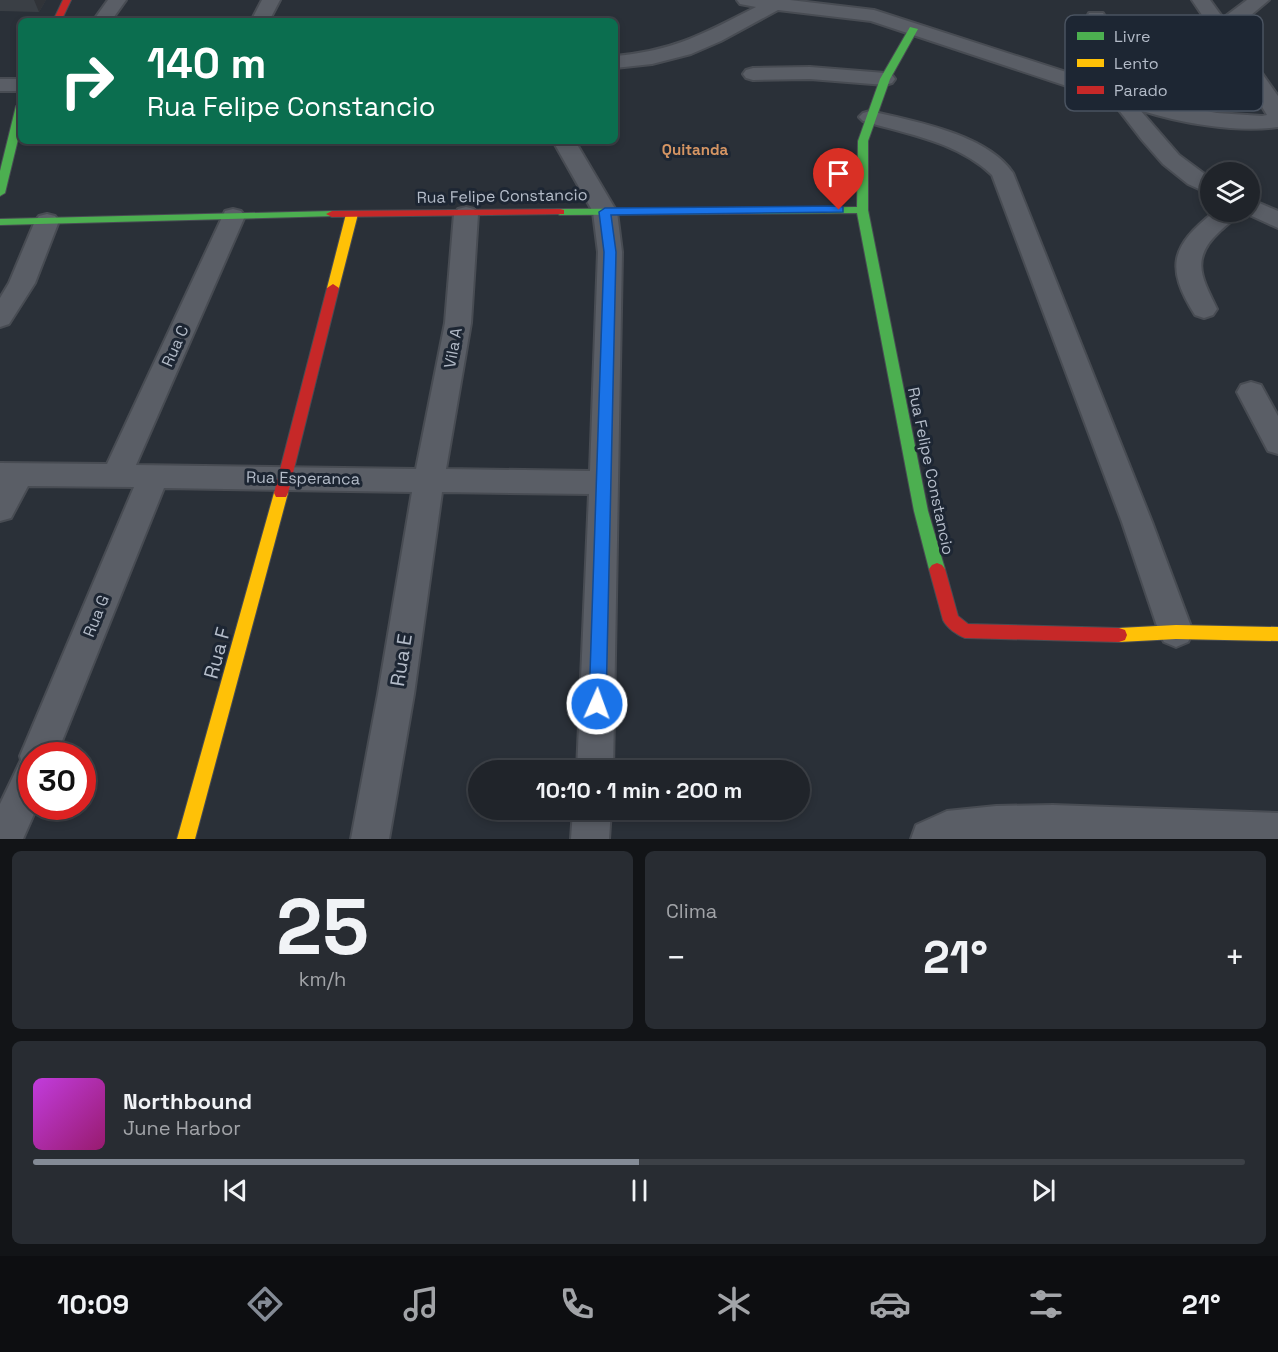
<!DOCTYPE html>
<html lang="pt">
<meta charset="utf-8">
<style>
body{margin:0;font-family:"Space Grotesk",sans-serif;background:#282c32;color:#f1f3f6;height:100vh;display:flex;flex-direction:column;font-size:22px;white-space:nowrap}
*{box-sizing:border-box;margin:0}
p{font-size:20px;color:#a2a4a8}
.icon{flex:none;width:33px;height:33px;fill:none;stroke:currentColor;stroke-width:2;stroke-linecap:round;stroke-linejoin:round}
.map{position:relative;height:839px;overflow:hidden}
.sheet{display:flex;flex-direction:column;gap:12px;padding:12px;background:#121417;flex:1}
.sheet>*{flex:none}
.banner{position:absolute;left:18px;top:18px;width:600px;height:126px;border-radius:9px;box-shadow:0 3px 9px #0003,0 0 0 2px #3d4147;background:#0b6e4f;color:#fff;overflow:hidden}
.tools{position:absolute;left:1200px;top:162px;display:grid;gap:12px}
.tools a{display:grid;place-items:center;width:60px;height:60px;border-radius:50%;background:#20242a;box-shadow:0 3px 9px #0003,0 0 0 2px #3d4147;font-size:30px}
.speed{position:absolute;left:18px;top:742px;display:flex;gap:12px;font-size:30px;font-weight:700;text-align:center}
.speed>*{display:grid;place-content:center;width:78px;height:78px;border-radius:50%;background:#20242a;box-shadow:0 3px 9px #0003,0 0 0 2px #3d4147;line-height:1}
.speed .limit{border:9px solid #d22;background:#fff;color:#111}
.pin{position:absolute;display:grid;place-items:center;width:51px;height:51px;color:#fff;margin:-62px -26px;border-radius:50% 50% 50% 0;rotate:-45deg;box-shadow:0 0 6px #0007}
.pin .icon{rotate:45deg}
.me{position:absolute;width:66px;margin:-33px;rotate:2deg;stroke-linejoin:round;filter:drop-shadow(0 0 4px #0008)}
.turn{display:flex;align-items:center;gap:21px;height:126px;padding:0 30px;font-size:27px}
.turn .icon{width:78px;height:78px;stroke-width:2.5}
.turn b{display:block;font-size:42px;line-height:51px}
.big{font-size:45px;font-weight:600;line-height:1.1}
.sheet .tile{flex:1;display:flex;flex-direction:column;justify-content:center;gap:9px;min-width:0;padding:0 21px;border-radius:9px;background:#282c32}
.sheet .dial{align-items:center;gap:0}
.dial b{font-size:78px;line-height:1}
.song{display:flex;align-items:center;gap:18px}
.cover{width:72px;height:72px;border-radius:9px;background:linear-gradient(135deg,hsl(290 70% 55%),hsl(320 70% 35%))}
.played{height:6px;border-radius:3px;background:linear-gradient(90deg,#848b96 50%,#3d4147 50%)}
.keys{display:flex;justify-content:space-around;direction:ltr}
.heat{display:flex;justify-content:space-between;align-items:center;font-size:33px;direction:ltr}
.sheet .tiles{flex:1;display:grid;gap:12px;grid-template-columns:1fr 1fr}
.tile:last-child{grid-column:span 2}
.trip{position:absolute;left:468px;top:760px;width:342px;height:60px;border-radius:30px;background:#20242a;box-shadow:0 3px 9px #0003,0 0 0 2px #3d4147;font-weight:600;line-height:60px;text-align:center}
.tab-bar{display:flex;height:96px;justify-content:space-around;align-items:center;background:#0d0e11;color:#a2a4a8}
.tab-bar .icon{width:42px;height:42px}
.tab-bar .current{color:#848b96}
.tab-bar b{font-size:27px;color:#f1f3f6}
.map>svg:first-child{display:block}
</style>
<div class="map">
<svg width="1278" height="839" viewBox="0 0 1278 839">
<rect width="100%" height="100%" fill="#2a3038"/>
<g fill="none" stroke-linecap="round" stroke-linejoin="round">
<defs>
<path id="street" d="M108,0H126L111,21H93Z
M262,0H280L269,21H251Z
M737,0H790L874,10L1162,103L1217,113L1262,116L1267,115L1238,67C1205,65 1130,65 1104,44C1096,37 1091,27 1087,17L1089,13H1103L1115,34L1134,44L1177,51L1229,55L1192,0H1210L1223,18L1247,0H1269L1232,31L1278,96V127C1237,133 1179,123 1140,110L1179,155L1210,178V194L1188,184L1163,164L1142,140L1112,101L871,21L778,10L721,41L691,54L652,64L615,68V56C674,51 705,33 756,7L740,4Z
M810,67L885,73L892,75L895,79L892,83L885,85L810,79L753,80L746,78L743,74L746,70L753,68Z
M0,79H21V91H0Z
M870,111C913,121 987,134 1013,173L1152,522L1193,632L1188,642L1176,647L1164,642L1159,632L1122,522L992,175C958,142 907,134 863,121L859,117L863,113Z
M553,141H575L617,212L622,252L613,771H577L589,494L442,492L414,694L389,839H351L378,694L412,492L164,488L56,756H32V807H37L23,839H0V804L21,760L20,756L134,487L28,486L11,518L0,521V463L107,464L225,211L233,209L241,211L245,216L136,465L416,469L445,323L454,214L458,209L466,207L474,209L478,214L471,323L446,469L590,471L598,252L593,212Z
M1250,199L1278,211V228L1243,212H1250Z
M1214,212H1240C1234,220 1226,225 1219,232C1190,259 1202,278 1217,309L1213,315L1204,318L1195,315C1165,267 1171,246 1214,212Z
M47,214L55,216L59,221L35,283L9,324L0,327V298L9,283L35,221L39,216Z
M1251,382L1261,385L1278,416V454L1268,451L1237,392L1241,385Z
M1053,805L1278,813V839H911L916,825L947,811L996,806Z
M573,810H611L609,839H571Z"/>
<path id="fast" d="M910,27L918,29L890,79L868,141V210L928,511L945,569L942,573L937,575L932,573L929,569L914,511L857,213L560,215L554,212L560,209L857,207L858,141L880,79Z
M21,103V127L5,193L0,196V171L16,106Z
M332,211L338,214L336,216L0,225V219Z"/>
<path id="slow" d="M352,211L358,214L339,288L333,292L327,288L346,214Z
M281,487L286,489L288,493L195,839H177L274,493L276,489Z
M1176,625L1278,627V641L1176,639L1119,642L1113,640L1111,635L1113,630L1119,628Z"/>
<path id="jam" d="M63,0H71L61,21H53Z
M560,209L564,210V214L332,217L326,214L332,211Z
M333,284L339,288L288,493L286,497H276L274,493L327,288Z
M937,563L942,565L945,569L958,616L968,624L1119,628L1125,630L1127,635L1125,640L1119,642L965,638C957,635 947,628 943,620L929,569L932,565Z"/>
</defs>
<!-- street casing -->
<use href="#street" stroke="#484c53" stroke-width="4"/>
<!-- fast casing -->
<use href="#fast" stroke="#484c53" stroke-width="2"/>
<!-- slow casing -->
<use href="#slow" stroke="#484c53" stroke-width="2"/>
<!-- jam casing -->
<use href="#jam" stroke="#484c53" stroke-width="2"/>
<!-- street -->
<use href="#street" fill="#5a5e66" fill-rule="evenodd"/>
<!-- fast -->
<use href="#fast" fill="#4caf50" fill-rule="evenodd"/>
<!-- slow -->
<use href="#slow" fill="#ffc107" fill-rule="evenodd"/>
<!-- jam -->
<use href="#jam" fill="#c62828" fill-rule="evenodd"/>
</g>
<!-- wall -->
<path fill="#3a3f45" d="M0,0H46L39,12L0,11Z"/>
<!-- shaded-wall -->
<path fill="#303338" d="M34,0H46L39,12Z"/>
<!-- route -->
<path fill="#1a73e8" stroke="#114b97" stroke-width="1.5" d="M839,206L843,207V212L611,215L616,252L606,704L603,710L597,712L591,710L589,704L604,252L599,212L605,208Z"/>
<g text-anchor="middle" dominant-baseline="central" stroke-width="6" stroke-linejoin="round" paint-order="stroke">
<!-- far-neighbourhood labels -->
<g font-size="15" font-weight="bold" fill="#d59563" stroke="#1d2633">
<text x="695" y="149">Quitanda</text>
</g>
<!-- street labels -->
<g font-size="16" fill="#b4bcc9" stroke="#1d2633">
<text transform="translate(502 196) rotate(-1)">Rua Felipe Constancio</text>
<text transform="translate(175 346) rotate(-66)">Rua C</text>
<text transform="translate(453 348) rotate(-80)">Vila A</text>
<text transform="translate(931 471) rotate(78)">Rua Felipe Constancio</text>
<text transform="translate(303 478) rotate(1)">Rua Esperanca</text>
<text transform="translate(96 616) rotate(-68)">Rua G</text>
</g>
<!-- near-street labels -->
<g font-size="20" fill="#b4bcc9" stroke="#1d2633">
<text transform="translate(217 653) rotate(-75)">Rua F</text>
<text transform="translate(401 660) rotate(-81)">Rua E</text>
</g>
</g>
<!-- legend -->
<rect x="1065" y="15" width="198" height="96" rx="9" fill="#1d2633" stroke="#4a5360" stroke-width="1.5"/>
<rect x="1077" y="32" width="27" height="8" fill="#4caf50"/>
<rect x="1077" y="59" width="27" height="8" fill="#ffc107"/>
<rect x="1077" y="86" width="27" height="8" fill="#c62828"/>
<g font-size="16" fill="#b4bcc9">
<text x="1114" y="42">Livre</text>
<text x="1114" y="69">Lento</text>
<text x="1114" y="96">Parado</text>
</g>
</svg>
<div class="tools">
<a><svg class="icon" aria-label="layers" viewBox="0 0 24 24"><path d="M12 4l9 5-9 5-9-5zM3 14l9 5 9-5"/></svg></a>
</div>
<div class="speed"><div class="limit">30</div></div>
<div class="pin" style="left:839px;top:210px;background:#d93025"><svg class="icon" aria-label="arrive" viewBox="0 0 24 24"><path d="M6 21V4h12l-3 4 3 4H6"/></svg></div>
<svg class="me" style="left:597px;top:704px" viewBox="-20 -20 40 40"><circle r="17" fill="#1a73e8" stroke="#fff" stroke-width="3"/><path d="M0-11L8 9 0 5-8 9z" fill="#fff"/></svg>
<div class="trip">10:10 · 1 min · 200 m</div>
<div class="banner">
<div class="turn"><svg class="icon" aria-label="right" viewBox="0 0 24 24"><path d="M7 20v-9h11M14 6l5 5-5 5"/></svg><div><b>140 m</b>Rua Felipe Constancio</div></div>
</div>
</div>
<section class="sheet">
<div class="tiles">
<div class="tile dial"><b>25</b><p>km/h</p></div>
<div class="tile"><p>Clima</p>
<div class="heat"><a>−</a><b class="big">21°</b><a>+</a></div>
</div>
<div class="tile">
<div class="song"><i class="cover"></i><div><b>Northbound</b><p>June Harbor</p></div></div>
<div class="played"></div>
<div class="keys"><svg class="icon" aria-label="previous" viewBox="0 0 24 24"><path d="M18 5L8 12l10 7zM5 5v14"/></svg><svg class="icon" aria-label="pause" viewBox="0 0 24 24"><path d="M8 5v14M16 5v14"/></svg><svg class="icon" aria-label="next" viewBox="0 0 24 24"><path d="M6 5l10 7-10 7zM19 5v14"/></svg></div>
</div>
</div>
</section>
<nav class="tab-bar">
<b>10:09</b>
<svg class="icon current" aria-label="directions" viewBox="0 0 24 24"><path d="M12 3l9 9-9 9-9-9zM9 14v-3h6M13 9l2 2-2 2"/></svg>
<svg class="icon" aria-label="music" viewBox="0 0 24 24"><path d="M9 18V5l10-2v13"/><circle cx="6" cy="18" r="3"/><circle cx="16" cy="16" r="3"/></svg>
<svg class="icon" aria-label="phone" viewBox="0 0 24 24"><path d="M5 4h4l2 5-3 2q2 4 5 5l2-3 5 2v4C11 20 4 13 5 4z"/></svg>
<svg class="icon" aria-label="climate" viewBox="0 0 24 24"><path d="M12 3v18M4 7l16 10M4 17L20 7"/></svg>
<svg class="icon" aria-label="car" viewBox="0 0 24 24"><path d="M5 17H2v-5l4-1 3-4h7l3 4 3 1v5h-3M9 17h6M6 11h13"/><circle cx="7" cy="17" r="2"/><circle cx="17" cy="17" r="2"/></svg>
<svg class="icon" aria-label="filters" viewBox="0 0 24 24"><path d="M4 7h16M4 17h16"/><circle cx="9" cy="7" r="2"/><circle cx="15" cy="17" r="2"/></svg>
<b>21°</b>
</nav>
